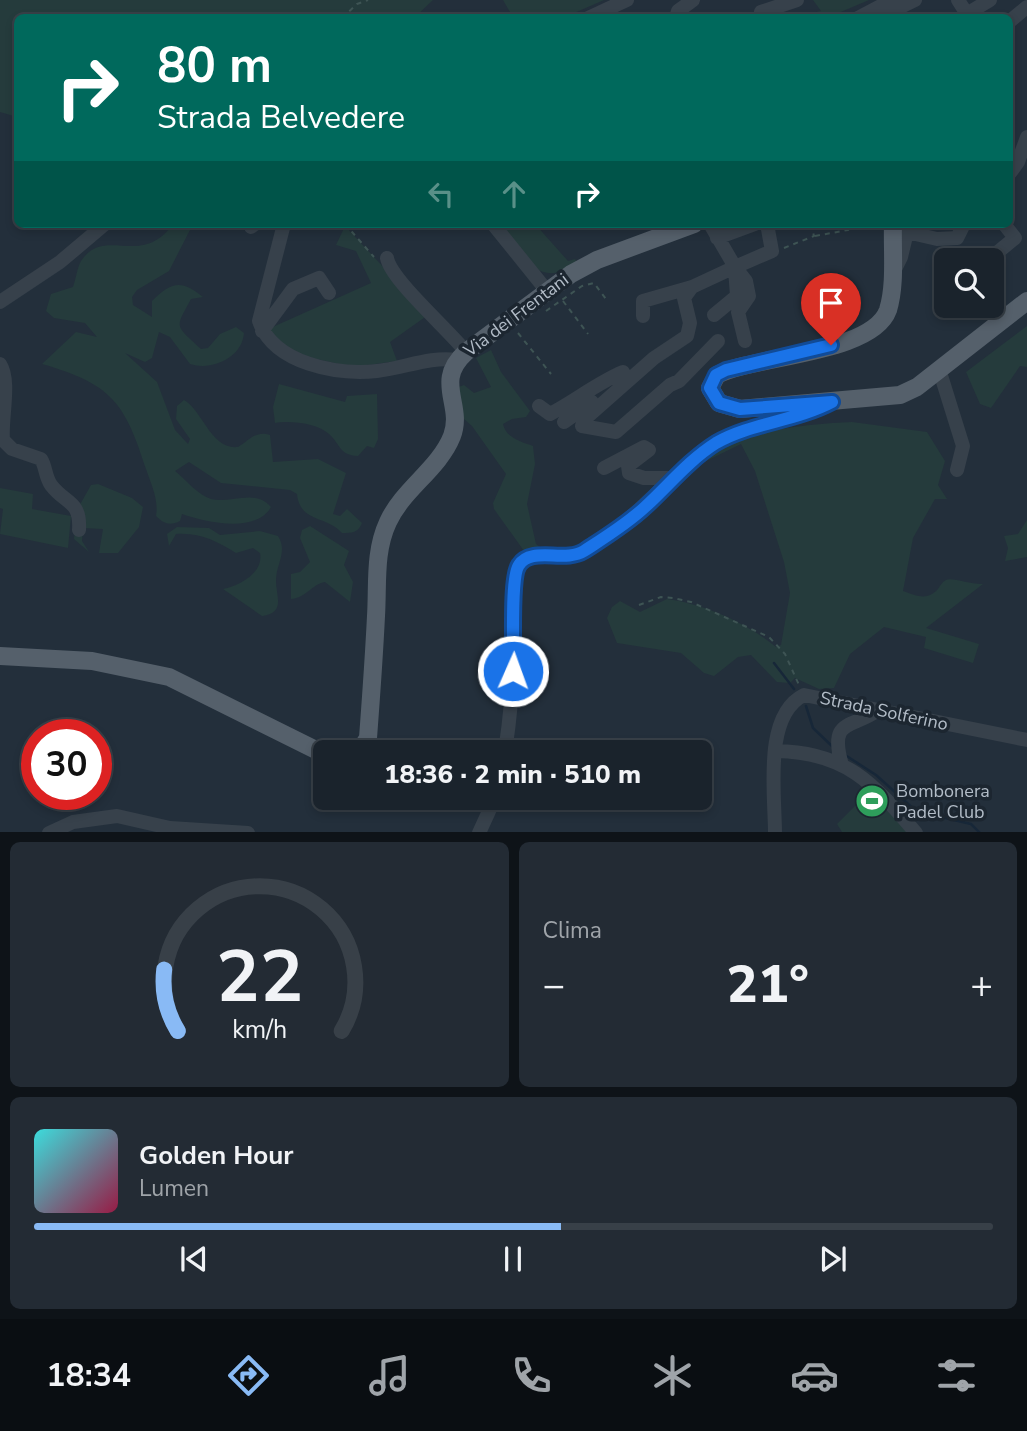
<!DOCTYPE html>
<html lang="it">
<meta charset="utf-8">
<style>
body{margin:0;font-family:"Nunito Sans",sans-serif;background:#232b34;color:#f1f3f6;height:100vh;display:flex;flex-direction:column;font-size:26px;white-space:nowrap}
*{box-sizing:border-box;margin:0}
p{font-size:23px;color:#9fa4a9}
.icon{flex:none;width:38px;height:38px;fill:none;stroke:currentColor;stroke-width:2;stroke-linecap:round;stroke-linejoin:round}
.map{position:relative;height:832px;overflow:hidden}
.side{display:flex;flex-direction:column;gap:10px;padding:10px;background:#0e1318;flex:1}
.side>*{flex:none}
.guide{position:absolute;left:14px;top:14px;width:999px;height:214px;border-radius:10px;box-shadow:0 4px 10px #0003,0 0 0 2px #384048;background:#00695c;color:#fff;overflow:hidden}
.fabs{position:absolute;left:934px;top:248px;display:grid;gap:14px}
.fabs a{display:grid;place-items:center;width:70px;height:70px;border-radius:10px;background:#1a232c;box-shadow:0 4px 10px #0003,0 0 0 2px #384048;font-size:35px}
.speed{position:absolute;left:21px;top:719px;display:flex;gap:14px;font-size:35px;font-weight:700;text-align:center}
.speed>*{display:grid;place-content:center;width:91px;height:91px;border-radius:50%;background:#1a232c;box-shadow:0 4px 10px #0003,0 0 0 2px #384048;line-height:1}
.speed .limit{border:10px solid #d22;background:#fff;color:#111}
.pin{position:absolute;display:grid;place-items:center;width:60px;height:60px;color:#fff;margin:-72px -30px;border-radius:50% 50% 50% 0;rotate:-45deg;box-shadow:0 0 7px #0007}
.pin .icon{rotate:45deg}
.me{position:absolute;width:77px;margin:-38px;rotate:2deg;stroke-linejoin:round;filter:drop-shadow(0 0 5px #0008)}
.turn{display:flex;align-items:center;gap:24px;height:147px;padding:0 28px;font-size:32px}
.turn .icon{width:91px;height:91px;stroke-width:2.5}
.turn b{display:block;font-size:49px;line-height:60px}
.lanes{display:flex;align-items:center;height:66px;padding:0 28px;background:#0003;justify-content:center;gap:35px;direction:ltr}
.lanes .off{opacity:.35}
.big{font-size:52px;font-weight:800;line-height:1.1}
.side .tile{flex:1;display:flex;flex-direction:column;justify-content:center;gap:10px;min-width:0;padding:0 24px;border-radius:10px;background:#232b34}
.side .dial{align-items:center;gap:0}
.dial svg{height:182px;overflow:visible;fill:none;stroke:#384048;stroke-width:7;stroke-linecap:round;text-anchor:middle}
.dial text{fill:#f1f3f6;stroke:none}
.song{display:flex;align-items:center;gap:21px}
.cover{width:84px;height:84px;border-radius:10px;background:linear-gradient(135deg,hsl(180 70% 55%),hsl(340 70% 35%))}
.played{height:7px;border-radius:4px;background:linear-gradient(90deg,#89baf5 55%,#384048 55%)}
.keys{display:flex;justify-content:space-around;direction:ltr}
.heat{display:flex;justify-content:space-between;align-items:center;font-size:38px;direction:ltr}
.side .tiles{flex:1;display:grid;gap:10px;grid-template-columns:1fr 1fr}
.tile:last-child{grid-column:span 2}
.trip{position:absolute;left:313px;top:740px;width:399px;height:70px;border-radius:10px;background:#1a232c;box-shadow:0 4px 10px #0003,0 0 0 2px #384048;font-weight:800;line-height:70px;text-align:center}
.dock{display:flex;height:112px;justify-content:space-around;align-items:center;background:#0a0e12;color:#9fa4a9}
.dock .icon{width:49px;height:49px}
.dock .current{color:#89baf5}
.dock b{font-size:32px;color:#f1f3f6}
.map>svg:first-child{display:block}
</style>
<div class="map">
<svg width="1027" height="833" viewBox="0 0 1027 833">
<rect width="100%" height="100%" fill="#232f3b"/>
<!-- green -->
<path fill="#253b3c" d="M0,0H433L414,18H18L17,117L0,112Z
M503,0H604L565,17H513Z
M813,0H869L829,17H795L821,11Z
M173,224H193L169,271L137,290L132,297L133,305L152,317V301C172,281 182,280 203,297L191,299C175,329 174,324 201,349L208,348L220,334L236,327L244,333C242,358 212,371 190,364L170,337L159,332L152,358L145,362L125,353L157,382L175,430L188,444L190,439L176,419L177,406L184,400C203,411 211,450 238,447C250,440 256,430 270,435L273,462L318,459L346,473L333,514L340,516L347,509L362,523C358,533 352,533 342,533C326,515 300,523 297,494L290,490L221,483L189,462L175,471C186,480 198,495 211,499C231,504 255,488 271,507C256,534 205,522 182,514L180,521C170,526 164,524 156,516C159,500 151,484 146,469C125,403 112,384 42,364L76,332L97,337L85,323L54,318L46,311L51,294L73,287C76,279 77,268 81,261C105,225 141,269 173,224Z
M501,224H535L568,261L575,259L577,262C538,293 522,253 501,224Z
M345,226L428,315L390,342L397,361L353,367L298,355L266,330L371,283L356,251L336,245Z
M1027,326V367L1020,366L991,408L980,404L966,372Z
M491,350L501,372L530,411L526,417L512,419L503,424C506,438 521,442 533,446L535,464L527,504L536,544L547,552L524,551L494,509L493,503L506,474L472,426L457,413L453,389L464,385L474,393L491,387L476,358Z
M279,384L345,402L347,396L377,394L378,439L374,448L367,446L358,456C339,455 341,445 329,434C318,423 289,420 275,423L273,407Z
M852,422L927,432L945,461L938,485L947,499H935L913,538L903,591C917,596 927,601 938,589C940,586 942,582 946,580C952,577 972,585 983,584L926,628L979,644L973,663L924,648L926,637L884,627L850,654L834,688L819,689L795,678L790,683L777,682L751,655L738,657L714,676L704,673L681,653L617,643L607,618L612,607L620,601L640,612L667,599C704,604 747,623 776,647L781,645L790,593L784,562L755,471L741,444L698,465C727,430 809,424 852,422Z
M98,484L132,498L143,507L139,527L118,553H99L103,529L83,528L82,541L89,552L74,539L77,510L91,485Z
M0,488L33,494L32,509L71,516L68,548L0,534L3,509L0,508Z
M1027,520V557L1005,561L1008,548L1004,536L1018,534Z
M310,526L349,551L344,565L353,582L350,602L325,582C312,584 306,598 291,599V574L300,572L310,562L300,538L302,530Z
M177,527L209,528L220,535L260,531L278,536C288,552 276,564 276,581C276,596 286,613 262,616L223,589C240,586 264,572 260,553L253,548L236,553C217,541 199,532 176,534L169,546L167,534Z
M872,789L912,832H842L837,824Z"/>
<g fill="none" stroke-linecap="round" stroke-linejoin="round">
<!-- stream -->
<path stroke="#172738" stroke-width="2.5" d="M774,663L794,689
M806,706L813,728L834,748
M845,755L876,775L916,811L971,824L980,833"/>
<!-- path -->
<path stroke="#3e5454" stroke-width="2" stroke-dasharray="5 5" stroke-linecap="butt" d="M342,18L357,4L368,0
M345,224L374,257
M815,236L848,230L853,224
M784,248L814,236L811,224
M563,301L588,334
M546,311L582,286L594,283L606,299
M518,333L551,374
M639,605L661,597L673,598L691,602L769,637L785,654L799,685"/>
<!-- minor -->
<path stroke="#37414b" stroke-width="14" d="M958,0L965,11L970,12L990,0
M761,12L797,0
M588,18L627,0
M676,18L678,11L693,0
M858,18L892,0
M878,18L915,0
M1010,21L1027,7
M1010,173L1018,162L1027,137
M284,224L259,321C274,364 337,375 377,371C405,368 429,356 457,360
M493,224L547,291
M710,224L735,267L772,251L767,224
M251,227L255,224
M717,238L755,224
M387,258C391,280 448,329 466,352
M987,261L1015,238L1004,224
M735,267L746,281L749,296L738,312L745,341
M895,269L901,257L907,232L937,239L957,238L964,224
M692,287L684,298L690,323L687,336L654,358L586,418L582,426L616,432L670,385L679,381L718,341
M0,302L60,262L105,224
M714,315L737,296L735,269
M643,316V301L692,287L735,267
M262,331L293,289L319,278L329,293
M0,364C11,381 1,418 3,440L12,449L41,459C46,467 45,476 51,485C65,504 81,500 79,530
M939,369L963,446L957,470
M539,406L550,414C575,401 597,383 623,372
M564,422L592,402
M604,468L644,447L649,450L628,466L629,473L644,478H676
M776,751C846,752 873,783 916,833
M505,752C510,719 513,686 514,652C515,631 508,585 517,568C528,546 561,563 580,553C630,527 663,481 707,449C743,424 792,423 831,403
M842,765C828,717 853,729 878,710
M49,833L73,822L117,816L170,828L248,833
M479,833L495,798
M775,833C775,794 763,715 804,695L1027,740"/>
<!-- major -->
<path stroke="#55606b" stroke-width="18" d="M893,224C892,251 896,284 888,310C872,354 756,355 717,375L710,388L719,403L740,409L900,395L917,387L1027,301
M0,656L92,661L169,677L326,755
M359,752L368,738C371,698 374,657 376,616C378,584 374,552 388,522C403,489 439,469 452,436C464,404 433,382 466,352L571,274L597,260L694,224"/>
</g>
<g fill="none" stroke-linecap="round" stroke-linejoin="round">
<defs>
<path id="route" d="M513,671C514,651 510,577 519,565C531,546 565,563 584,551C604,538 627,524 645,507C668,486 689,460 716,443C751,423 796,421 832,402L740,409L719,403L710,388L716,375L726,370L831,345"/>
</defs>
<!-- route casing -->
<use href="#route" stroke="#114b97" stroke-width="18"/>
<!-- route -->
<use href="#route" stroke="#1a73e8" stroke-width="12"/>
</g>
<!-- icons -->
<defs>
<symbol id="stadium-disc" viewBox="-11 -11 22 22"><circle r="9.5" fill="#2e9e5b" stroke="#1c2630"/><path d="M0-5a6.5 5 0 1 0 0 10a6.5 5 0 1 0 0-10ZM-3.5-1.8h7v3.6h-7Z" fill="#fff"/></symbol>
</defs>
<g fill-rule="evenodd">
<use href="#stadium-disc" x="853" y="782" width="38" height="38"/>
</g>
<g text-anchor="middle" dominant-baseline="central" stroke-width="7" stroke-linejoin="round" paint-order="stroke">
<!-- street labels -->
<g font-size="18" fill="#b2bcc7" stroke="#1c2630">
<text transform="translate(516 315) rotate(-37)">Via dei Frentani</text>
<text transform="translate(884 711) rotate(12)">Strada Solferino</text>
</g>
<!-- poi labels -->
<g font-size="18" fill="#b2bcc7" stroke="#1c2630" text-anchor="start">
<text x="896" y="791">Bombonera<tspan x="896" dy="21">Padel Club</tspan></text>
</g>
</g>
</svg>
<div class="fabs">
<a><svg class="icon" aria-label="search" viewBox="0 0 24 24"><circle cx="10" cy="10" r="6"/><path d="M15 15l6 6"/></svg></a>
</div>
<div class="speed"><div class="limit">30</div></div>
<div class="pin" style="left:831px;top:345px;background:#d93025"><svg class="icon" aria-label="arrive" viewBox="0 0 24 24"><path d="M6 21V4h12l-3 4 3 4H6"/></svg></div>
<svg class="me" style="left:513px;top:671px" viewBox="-20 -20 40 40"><circle r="17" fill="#1a73e8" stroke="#fff" stroke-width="3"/><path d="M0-11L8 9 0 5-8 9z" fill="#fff"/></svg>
<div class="trip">18:36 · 2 min · 510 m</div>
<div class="guide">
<div class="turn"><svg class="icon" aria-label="right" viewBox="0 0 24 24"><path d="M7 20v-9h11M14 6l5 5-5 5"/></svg><div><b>80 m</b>Strada Belvedere</div></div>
<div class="lanes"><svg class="icon off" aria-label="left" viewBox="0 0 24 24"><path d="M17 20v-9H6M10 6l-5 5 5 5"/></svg><svg class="icon off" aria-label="ahead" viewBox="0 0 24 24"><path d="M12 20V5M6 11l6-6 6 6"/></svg><svg class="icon" aria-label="right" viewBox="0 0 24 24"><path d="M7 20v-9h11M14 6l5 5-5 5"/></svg></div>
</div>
</div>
<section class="side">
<div class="tiles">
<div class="tile dial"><svg viewBox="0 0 100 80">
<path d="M14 69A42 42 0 1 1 86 69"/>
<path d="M14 69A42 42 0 0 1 8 42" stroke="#89baf5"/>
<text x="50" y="56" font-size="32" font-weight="700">22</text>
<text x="50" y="72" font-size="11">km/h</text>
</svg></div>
<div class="tile"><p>Clima</p>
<div class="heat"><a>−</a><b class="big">21°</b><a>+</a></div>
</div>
<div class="tile">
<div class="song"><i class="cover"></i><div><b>Golden Hour</b><p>Lumen</p></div></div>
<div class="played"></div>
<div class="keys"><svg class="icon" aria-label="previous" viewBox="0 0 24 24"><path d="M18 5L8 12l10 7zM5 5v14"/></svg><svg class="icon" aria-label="pause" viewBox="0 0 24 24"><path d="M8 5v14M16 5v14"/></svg><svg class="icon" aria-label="next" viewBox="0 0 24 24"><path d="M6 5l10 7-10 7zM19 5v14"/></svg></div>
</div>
</div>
</section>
<nav class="dock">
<b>18:34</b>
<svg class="icon current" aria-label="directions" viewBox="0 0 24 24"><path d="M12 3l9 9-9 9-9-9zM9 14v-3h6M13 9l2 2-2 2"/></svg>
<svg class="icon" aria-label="music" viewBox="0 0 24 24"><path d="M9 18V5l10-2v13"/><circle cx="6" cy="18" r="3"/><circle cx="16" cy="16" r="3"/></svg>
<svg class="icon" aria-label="phone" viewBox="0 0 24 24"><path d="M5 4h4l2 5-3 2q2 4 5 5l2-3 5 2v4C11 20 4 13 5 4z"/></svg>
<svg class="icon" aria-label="climate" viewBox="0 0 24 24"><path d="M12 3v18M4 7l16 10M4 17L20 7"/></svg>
<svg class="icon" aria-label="car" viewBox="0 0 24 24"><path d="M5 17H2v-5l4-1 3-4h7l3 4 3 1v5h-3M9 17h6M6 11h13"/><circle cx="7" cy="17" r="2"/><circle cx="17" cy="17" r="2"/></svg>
<svg class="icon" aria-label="filters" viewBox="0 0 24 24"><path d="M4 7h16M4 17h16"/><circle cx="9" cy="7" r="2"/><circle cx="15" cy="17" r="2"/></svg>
</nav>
